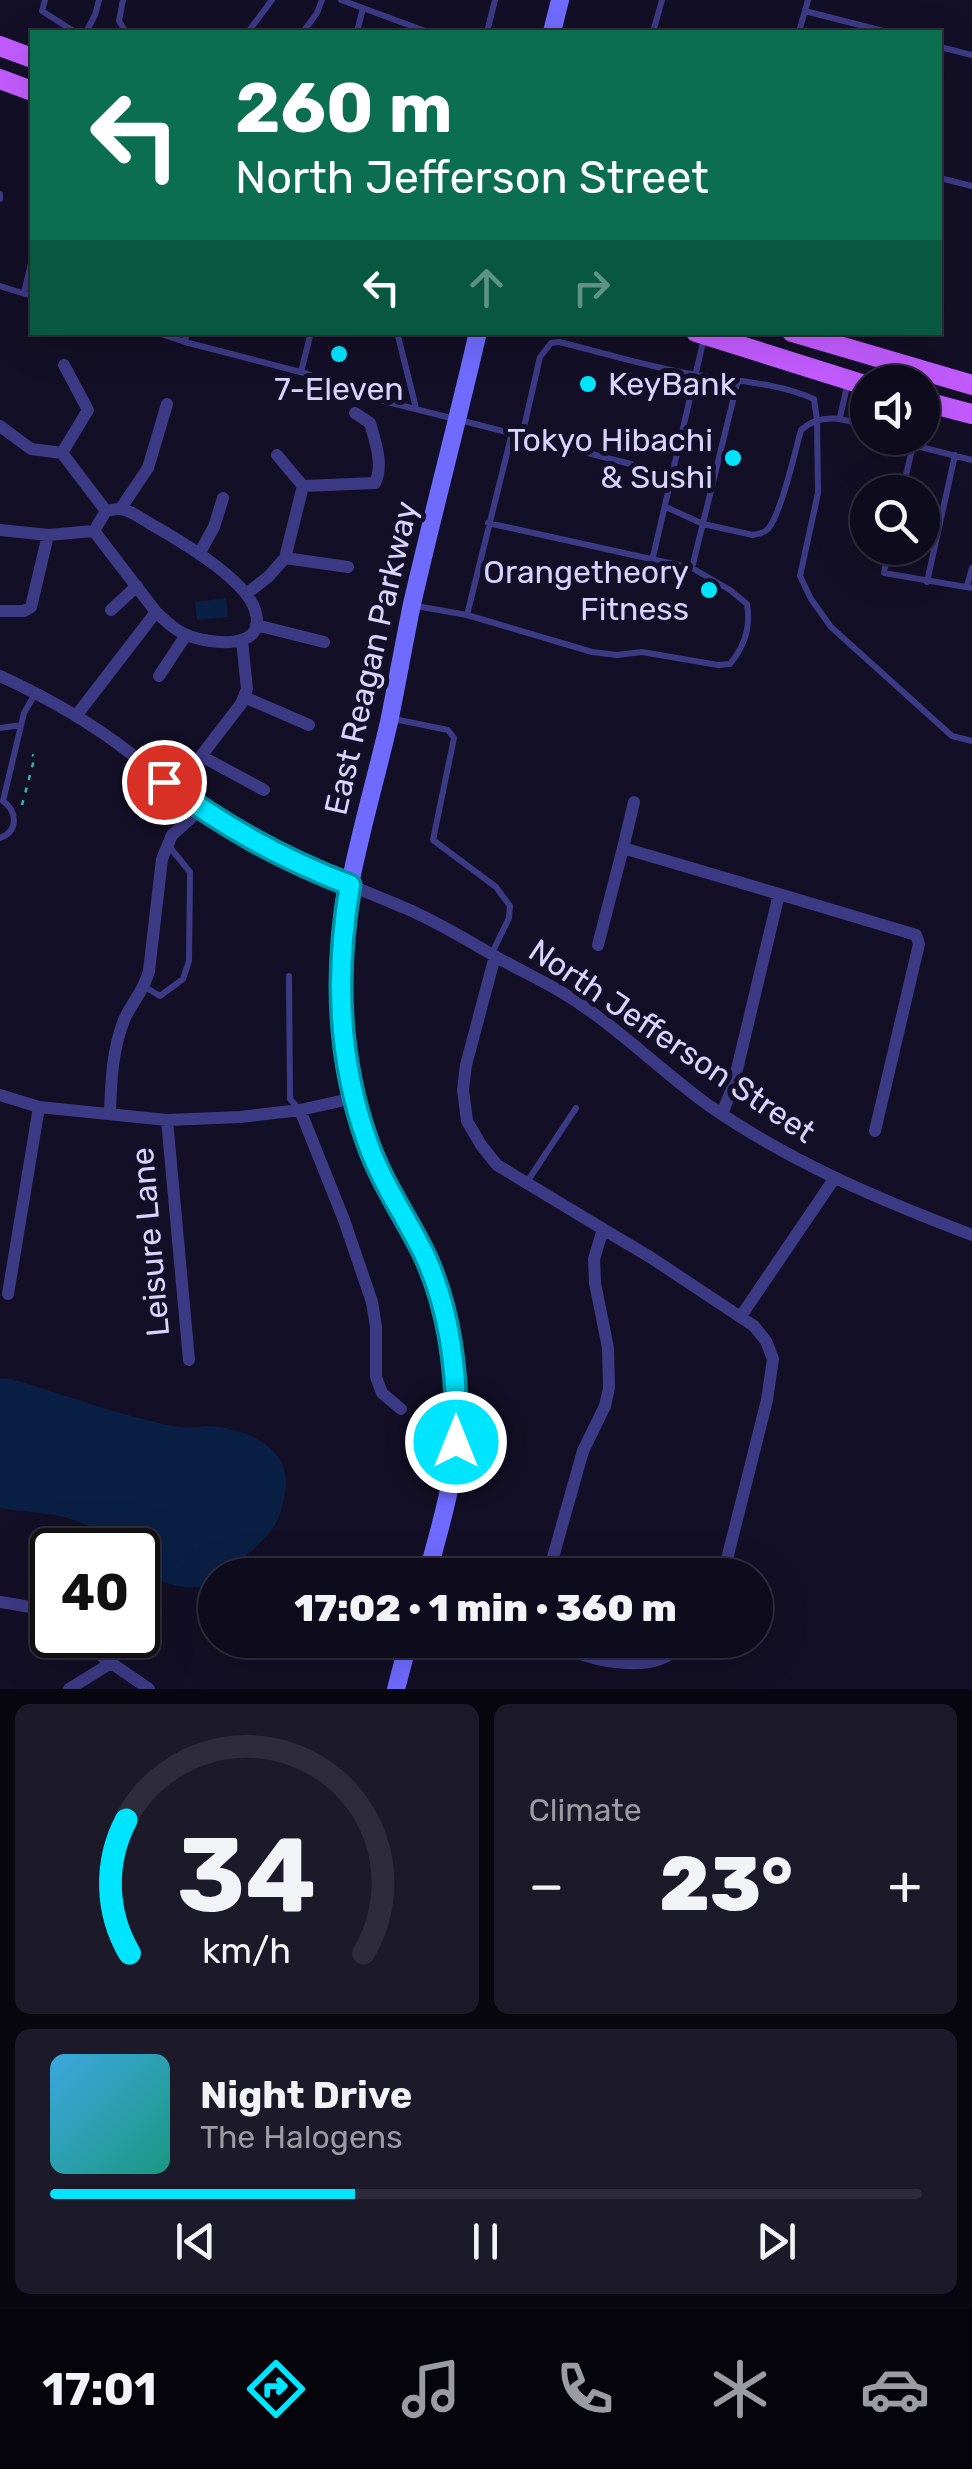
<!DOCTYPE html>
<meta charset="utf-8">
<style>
body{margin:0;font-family:Rubik,sans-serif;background:#1c1929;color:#f1f3f6;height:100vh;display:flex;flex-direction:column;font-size:38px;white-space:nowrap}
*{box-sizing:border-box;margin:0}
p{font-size:32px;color:#9b9ba3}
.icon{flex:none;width:55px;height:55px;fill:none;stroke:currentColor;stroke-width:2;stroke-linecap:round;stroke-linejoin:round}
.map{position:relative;height:1689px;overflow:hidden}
.panel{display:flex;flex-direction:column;gap:15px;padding:15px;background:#08060f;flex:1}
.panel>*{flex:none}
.banner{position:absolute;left:30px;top:30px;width:912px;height:305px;border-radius:0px;box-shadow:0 10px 40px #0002,0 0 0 2px #2e2b3b;background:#0b6e4f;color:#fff;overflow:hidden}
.controls{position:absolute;left:850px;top:365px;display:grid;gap:20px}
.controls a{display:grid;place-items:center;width:90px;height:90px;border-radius:50%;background:#0e0b1c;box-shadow:0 10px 40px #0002,0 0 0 2px #2e2b3b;font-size:50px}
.speed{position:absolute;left:30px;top:1528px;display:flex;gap:20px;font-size:50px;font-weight:700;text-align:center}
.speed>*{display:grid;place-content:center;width:130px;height:130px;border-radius:50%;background:#0e0b1c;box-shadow:0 10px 40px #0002,0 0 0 2px #2e2b3b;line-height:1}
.speed .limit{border:5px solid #111;border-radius:15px;background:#fff;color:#111}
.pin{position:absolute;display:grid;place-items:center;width:85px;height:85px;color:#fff;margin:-42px;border:5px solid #fff;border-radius:50%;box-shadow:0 2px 10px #0007}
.me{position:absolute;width:110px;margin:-55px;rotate:0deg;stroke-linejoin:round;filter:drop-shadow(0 0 8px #0008)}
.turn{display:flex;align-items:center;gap:35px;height:210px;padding:0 40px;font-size:45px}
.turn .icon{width:130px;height:130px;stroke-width:2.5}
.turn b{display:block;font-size:70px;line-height:85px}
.lanes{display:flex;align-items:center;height:95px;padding:0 40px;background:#0003;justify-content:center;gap:50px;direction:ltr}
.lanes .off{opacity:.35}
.big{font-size:75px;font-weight:800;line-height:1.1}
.panel .card{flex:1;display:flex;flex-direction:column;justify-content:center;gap:15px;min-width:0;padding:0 35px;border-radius:15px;background:#1c1929}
.panel .dial{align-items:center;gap:0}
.dial svg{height:260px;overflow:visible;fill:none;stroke:#2e2b3b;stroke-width:7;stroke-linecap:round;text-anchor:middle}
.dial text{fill:#f1f3f6;stroke:none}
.song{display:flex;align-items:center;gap:30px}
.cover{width:120px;height:120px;border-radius:15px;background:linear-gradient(135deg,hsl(200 70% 55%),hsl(170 70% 35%))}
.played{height:10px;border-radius:5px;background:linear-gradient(90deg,#00e5ff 35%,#2e2b3b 35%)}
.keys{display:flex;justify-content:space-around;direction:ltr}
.heat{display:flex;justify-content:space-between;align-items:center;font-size:55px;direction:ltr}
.panel .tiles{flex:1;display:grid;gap:15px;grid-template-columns:1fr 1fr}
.card:last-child{grid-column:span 2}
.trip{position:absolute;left:198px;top:1558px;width:575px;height:100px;border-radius:50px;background:#0e0b1c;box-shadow:0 10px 40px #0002,0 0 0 2px #2e2b3b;font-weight:800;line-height:100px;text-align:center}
.tabs{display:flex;height:160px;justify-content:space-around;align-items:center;background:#06040b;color:#9b9ba3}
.tabs .icon{width:70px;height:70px}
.tabs .on{color:#00e5ff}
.tabs b{font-size:45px;color:#f1f3f6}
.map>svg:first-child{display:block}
</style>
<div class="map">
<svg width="972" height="1689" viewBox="0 0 972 1689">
<rect width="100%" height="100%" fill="#130f26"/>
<!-- water -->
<path fill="#0a1f44" d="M226,598L228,617L197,620L195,602Z
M0,1378L12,1379C56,1392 99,1408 143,1419C156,1422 168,1426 181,1427C191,1428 201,1426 211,1426C248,1429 294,1449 285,1493C281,1513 278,1526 263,1540C253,1550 228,1574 215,1575V1581C190,1596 158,1583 138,1565V1550H121C82,1511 50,1516 0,1508Z"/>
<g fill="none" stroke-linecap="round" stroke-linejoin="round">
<!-- path -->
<path stroke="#2fb8b0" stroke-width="2.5" stroke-dasharray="5 8" stroke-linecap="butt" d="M22,805L35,756L32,755"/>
<!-- lane -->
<path stroke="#3d3a85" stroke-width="6" d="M45,0L42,11L75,32
M123,0L119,21L126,32
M341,0L428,32
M805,11L887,32
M86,32L95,15L99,0
M248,32L272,0
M303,32L317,13L322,0
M357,32L363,8
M487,32L495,0
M653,32L662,0
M799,32L808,0
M940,47L972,55
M940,178L972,186
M0,194V199
M0,286L32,296
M24,293L32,259
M155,332L185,342L187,332
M397,332L416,408
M185,342L308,374L336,389L522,436L540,357L551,343L559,342C605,353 651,368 698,375C737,381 778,383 814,399L817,420L818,493L800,576L811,599L831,627L952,736L972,741
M301,372L311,332
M840,417L848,382
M522,436L673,475
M902,438L913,445L972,460
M902,492L913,445
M666,507L703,524L753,535C760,533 763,534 768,529C781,514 795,452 801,430C821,412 844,419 868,426
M488,523L692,568
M889,548L884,573L972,588
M652,561L704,338
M927,582L955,455
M967,586L972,568
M416,606L467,615L512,433
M467,615L592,652L617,655L642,652L718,665L730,664C744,647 751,626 747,604L730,590L692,568L738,380
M394,719L448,730L454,738L433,840L496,887L510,906L509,918L492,953
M0,728L21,725
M0,838C19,831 17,811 3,801L24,713L35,694
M289,976L290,1099L299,1109
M145,987L160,996L183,979L189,961L190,872L168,845
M527,1182L576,1108"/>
<!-- street -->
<path stroke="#3d3a85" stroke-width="12" d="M64,365L88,410L62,453L106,511
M0,426L31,449L62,453
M277,455L303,486
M121,508L148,468L167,404
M0,530L48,535L94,531
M199,554L214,527L223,498
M285,558L348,567
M246,594L268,577L285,558L303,486L375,483C384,465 375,441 370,423L355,413
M111,610L137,586
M0,611H24L31,607L48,535
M256,625L324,642
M242,641L247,689L241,704L201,756L264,790
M0,676C46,697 90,722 130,753C166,781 200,811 239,834C292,864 349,884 405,908C438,922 467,940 498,958C518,969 539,979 558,990C613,1022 657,1068 708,1105C792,1163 878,1199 972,1235
M159,676L186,635
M244,697L309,725
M76,716L156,612C165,620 175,631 187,635C208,644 269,652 255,610C245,578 177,539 149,523C141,518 130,510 121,509C120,508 107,511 106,511L94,531L156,612
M623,848L634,802
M598,945L623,848L779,894
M495,956L466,1065L463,1090L467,1121L481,1145L497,1165L603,1229
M0,1095L39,1107L167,1120L240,1117L300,1110L344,1220L372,1302L376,1327V1377L382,1393L401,1409
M300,1110L354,1098
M110,1114C111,1082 112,1051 124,1020C132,1002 144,991 149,971L162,859L172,835L201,809
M722,1114L733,1086L779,894L916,935L919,944L875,1131
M167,1120L189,1360
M8,1294L39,1107
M741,1316L834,1179
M548,1575L583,1451L605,1406L609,1388L608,1348L595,1283L594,1259L603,1229L650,1257L754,1326L766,1341L773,1359L767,1400L723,1575
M0,1602L31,1607L52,1615
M83,1635L104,1658L149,1689
M558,1640C574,1659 625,1666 649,1662C663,1660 679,1650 690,1640
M69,1689L111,1663"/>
<!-- secondary -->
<path stroke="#6f6bff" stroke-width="18" d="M552,32L560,0
M427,1575C436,1543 445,1512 451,1480C465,1409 455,1332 428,1265C417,1237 399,1212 386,1185C358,1129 342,1066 339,1004C335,909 368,814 389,722C397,683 404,643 412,604C433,513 457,423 478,332
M396,1689L409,1640"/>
<!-- primary -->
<path stroke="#c25bff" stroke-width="20" d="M0,46L32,58
M0,79L32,91
M696,332L868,386
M792,332L972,385
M922,401L972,414"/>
</g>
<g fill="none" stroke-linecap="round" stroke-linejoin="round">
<defs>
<path id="route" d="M164,782C225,827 280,858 350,885C335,972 337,1057 367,1141C381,1182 406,1217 425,1256C452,1315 458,1379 456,1442"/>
</defs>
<!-- route casing -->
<use href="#route" stroke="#0095a6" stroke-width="25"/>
<!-- route -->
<use href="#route" stroke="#00e5ff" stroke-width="18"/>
</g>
<!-- markers -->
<g fill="#00e5ff" stroke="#130f26" stroke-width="4">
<circle cx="339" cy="354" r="10"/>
<circle cx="588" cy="384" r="10"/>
<circle cx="733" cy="458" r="10"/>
<circle cx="709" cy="590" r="10"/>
</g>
<g text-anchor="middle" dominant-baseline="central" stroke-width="10" stroke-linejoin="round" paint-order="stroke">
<!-- poi labels -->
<g font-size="32" fill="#d9d4ff" stroke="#130f26" text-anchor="end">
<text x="608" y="384" text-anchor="start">KeyBank</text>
<text x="339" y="389" text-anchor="middle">7-Eleven</text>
<text x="713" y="440">Tokyo Hibachi<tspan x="713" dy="37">&amp; Sushi</tspan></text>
<text x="689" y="572">Orangetheory<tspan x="689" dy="37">Fitness</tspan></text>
</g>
<!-- street labels -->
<g font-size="32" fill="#d9d4ff" stroke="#130f26">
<text transform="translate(371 658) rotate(-77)">East Reagan Parkway</text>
<text transform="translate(672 1041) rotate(34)">North Jefferson Street</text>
<text transform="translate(150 1242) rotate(-95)">Leisure Lane</text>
</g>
</g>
</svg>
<div class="controls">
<a><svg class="icon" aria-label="sound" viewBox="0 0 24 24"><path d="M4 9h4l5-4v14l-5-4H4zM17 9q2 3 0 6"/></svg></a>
<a><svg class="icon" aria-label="search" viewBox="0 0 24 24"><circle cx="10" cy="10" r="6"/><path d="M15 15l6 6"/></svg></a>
</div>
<div class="speed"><div class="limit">40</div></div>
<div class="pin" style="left:164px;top:782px;background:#d93025"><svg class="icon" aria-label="arrive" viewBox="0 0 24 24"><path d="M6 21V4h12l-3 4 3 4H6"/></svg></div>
<svg class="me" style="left:456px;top:1442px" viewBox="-20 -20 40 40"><circle r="17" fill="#00e5ff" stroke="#fff" stroke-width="3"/><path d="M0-11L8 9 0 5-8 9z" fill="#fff"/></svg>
<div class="trip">17:02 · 1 min · 360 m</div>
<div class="banner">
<div class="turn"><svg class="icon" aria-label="left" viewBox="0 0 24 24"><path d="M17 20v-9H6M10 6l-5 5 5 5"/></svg><div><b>260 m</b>North Jefferson Street</div></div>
<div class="lanes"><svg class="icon" aria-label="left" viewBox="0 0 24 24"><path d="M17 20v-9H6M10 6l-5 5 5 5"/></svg><svg class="icon off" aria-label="ahead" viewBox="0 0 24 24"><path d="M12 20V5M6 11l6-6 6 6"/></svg><svg class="icon off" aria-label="right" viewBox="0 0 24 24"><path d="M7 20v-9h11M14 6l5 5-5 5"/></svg></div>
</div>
</div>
<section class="panel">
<div class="tiles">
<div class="card dial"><svg viewBox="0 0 100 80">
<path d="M14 69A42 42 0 1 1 86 69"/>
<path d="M14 69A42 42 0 0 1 13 28" stroke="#00e5ff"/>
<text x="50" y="56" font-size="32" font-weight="700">34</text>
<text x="50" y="72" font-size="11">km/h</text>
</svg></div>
<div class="card"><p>Climate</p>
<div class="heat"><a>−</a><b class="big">23°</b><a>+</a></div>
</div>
<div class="card">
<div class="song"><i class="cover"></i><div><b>Night Drive</b><p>The Halogens</p></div></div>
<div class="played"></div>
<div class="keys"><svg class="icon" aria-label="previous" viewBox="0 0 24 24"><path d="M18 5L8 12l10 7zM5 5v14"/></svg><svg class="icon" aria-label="pause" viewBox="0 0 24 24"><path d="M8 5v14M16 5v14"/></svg><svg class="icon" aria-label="next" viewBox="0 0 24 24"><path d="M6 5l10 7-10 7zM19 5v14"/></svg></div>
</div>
</div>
</section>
<nav class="tabs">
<b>17:01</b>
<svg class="icon on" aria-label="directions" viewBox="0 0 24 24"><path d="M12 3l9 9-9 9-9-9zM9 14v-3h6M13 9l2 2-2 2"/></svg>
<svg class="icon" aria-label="music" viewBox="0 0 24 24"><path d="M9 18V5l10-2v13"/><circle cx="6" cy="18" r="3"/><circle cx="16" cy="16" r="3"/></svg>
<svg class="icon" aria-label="phone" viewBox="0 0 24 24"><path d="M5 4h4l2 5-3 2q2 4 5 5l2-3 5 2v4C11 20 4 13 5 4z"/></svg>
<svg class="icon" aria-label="climate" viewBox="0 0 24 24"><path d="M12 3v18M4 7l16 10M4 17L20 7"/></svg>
<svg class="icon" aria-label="car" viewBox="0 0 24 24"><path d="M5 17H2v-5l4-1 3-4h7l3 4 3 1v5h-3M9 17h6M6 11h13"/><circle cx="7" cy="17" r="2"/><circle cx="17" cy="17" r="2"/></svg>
</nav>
